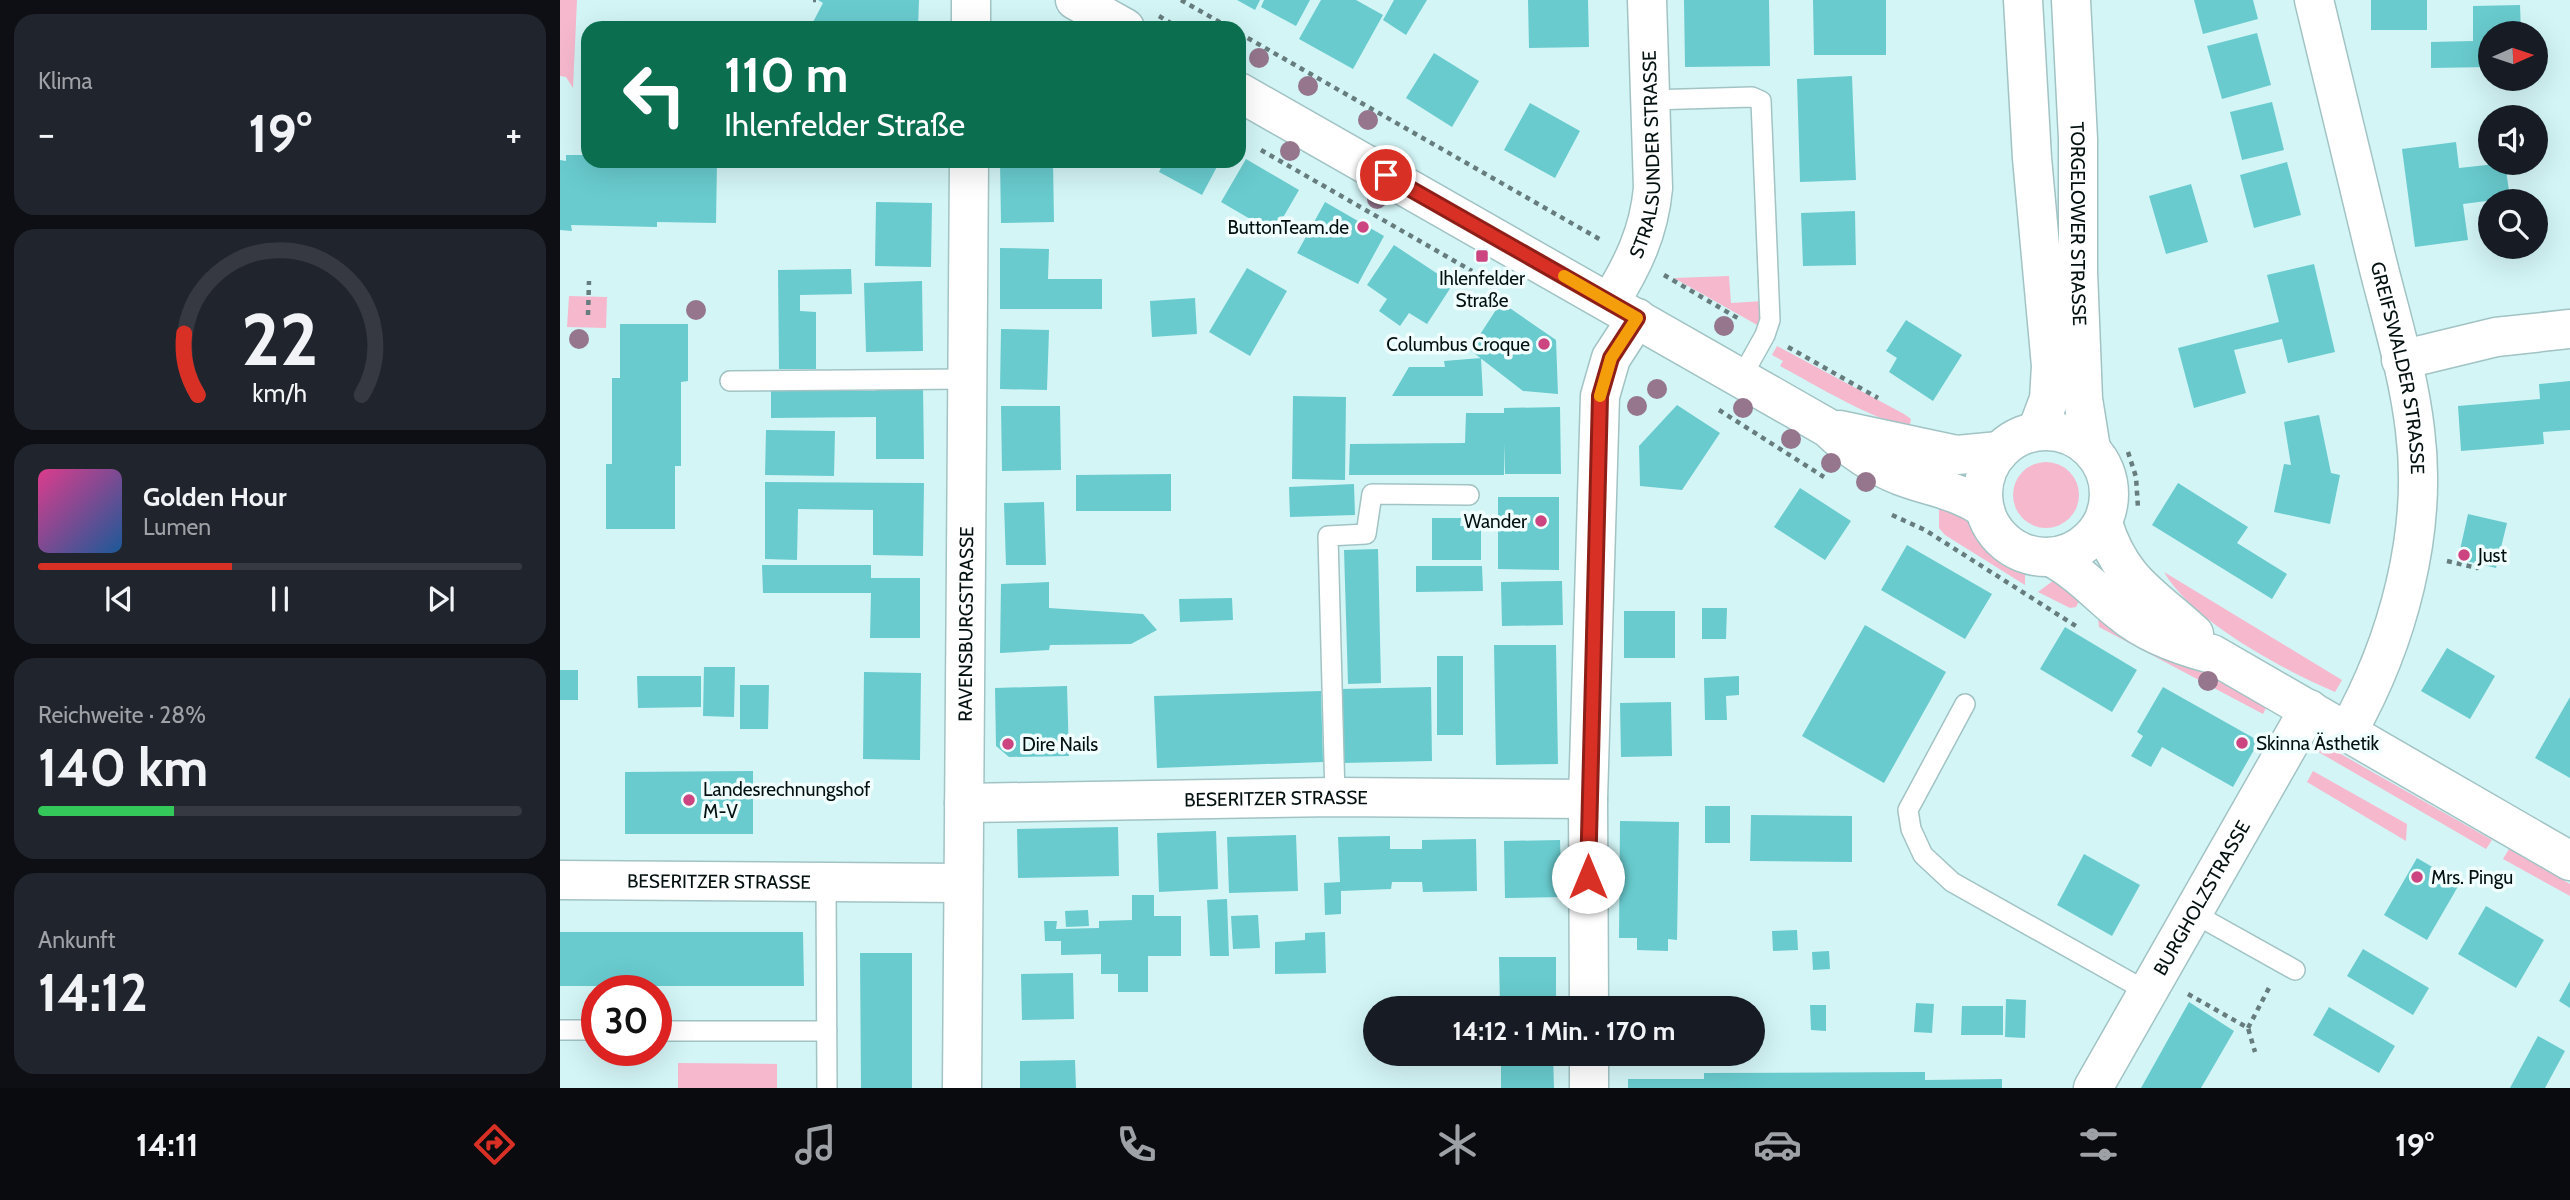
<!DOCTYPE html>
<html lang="de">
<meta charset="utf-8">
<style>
body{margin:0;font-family:Cabin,sans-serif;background:#20242c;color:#f1f3f6;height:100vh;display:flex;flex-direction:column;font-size:26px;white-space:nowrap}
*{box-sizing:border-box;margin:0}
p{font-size:23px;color:#9ea1a6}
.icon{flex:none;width:38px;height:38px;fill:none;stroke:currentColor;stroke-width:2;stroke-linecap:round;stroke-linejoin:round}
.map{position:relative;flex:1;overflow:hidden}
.details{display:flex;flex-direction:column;gap:14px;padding:14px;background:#0d0f14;width:560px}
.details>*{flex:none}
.guide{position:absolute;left:21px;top:21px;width:665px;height:147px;border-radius:21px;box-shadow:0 7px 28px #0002;background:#0b6e4f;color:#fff;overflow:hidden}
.needle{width:46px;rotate:87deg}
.fabs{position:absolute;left:1918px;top:21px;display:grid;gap:14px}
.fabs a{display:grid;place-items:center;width:70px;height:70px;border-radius:50%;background:#171b24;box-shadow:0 7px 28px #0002;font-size:35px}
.speed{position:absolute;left:21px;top:975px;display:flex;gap:14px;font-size:35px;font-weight:700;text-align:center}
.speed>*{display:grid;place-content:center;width:91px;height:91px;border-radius:50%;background:#171b24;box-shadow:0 7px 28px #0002;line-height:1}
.speed .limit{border:10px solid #d22;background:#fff;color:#111}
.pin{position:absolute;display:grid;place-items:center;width:60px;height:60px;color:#fff;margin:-30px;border:4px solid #fff;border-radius:50%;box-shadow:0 2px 7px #0007}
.me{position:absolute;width:77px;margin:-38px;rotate:0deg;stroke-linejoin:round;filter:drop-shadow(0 0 5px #0008)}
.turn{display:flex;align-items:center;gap:24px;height:147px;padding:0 28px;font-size:32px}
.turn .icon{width:91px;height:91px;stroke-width:2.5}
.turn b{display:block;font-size:49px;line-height:60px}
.big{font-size:52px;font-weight:700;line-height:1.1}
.details .card{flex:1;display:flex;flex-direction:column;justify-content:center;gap:10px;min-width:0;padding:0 24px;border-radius:21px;background:#20242c}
.details .dial{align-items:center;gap:0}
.dial svg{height:182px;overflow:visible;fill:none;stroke:#363941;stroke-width:7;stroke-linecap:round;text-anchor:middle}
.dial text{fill:#f1f3f6;stroke:none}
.song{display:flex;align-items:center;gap:21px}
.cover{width:84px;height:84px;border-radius:10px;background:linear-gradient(135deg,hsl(330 70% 55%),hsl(210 70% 35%))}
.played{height:7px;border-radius:4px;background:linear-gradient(90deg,#d93025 40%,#363941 40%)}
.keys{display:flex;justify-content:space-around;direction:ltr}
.heat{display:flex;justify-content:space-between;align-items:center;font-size:38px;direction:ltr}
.charge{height:10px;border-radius:5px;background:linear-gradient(90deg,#34c759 28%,#363941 0)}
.trip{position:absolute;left:803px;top:996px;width:402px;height:70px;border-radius:35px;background:#171b24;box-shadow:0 7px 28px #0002;font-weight:700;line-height:70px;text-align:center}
.tab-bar{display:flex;height:112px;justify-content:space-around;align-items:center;background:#090b0e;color:#9ea1a6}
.tab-bar .icon{width:49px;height:49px}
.tab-bar .active{color:#d93025}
.tab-bar b{font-size:32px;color:#f1f3f6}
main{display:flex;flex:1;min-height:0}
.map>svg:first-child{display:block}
</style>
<main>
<section class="details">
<div class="card"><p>Klima</p>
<div class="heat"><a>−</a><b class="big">19°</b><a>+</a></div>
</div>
<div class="card dial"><svg viewBox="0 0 100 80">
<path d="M14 69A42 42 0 1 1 86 69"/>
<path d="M14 69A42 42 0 0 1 8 42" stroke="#d93025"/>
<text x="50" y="56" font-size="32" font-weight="700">22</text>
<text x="50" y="72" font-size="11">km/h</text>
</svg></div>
<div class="card">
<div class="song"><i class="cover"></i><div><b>Golden Hour</b><p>Lumen</p></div></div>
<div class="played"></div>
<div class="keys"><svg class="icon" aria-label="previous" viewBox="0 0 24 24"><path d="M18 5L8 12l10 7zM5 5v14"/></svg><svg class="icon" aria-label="pause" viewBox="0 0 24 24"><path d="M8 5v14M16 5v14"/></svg><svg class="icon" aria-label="next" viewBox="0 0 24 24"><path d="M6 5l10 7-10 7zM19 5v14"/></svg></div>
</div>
<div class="card"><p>Reichweite · 28%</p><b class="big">140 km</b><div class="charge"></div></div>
<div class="card"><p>Ankunft</p><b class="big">14:12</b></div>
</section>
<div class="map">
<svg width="2010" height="1088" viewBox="0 0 2010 1088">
<rect width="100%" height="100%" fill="#d3f5f6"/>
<!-- green -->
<path fill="#f6b8cd" d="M0,0H17L13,88L6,77L0,76Z
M1169,276L1171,303L1203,301L1199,326L1114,278Z
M9,296L47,297L46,328L7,327Z
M1217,346L1344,414L1351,419L1350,424C1327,429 1245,379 1220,366L1223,361L1212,355Z
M1453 495a33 33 0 1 1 66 0a33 33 0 1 1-66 0Z
M1379,505L1414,523L1425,545L1438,557L1465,570V585L1385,535L1379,528Z
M1604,572L1782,680L1775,692C1722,669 1633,622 1604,572Z
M1498,577L1524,591L1516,607L1510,608L1478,592Z
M1538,617L1708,704L1703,714L1539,627Z
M1763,747L1772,749L1932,840L1926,849L1755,750Z
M1753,771L1847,824L1846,841L1747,782Z
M1949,849L2010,884V896L1943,859Z
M118,1063L217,1064V1088H118Z"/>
<!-- building -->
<path fill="#69cbce" d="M258,0H359L358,28H260L252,24L263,3Z
M677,0H700L695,10Z
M704,0H750L736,26L701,7Z
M761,0H796L823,15L793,69L739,39Z
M834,0H867L846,35L823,20Z
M968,0H1028L1029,47L969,48Z
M1124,0H1209L1210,66L1125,67Z
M1253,0H1326V55H1254Z
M1634,0H1693L1698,19L1643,34Z
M1811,0H1867V30H1811Z
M1960,5L1961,33H1930V67L1871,68V42L1913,41V6Z
M1697,33L1711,85L1662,99L1647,46Z
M874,53L919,81L892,127L846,98Z
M1292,76L1296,180L1240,182L1237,79Z
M1712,102L1724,150L1682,160L1670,112Z
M970,103L1020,131L995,178L944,150Z
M1896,142L1899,168L1945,163L1950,198L1903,204L1908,240L1855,247L1842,149Z
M6,155H28V161H157L156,223L97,222V227L11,225L12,231L0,230V160L6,161Z
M686,159L739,190L714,233L661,202Z
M440,161H493L494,222L441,223Z
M604,161H660L642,195L599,172Z
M1727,162L1741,215L1694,228L1680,175Z
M1631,184L1648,242L1606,254L1589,196Z
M316,202L372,203L371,267L315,266Z
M765,202L824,236L798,284L737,253Z
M1295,211L1296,265L1243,266L1241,213Z
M834,245L893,284L867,324L849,313L840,326L819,311L827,299L807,285Z
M440,248L489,249L488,279H542V309H440Z
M1754,264L1775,352L1728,363L1722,339L1674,350L1686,393L1634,408L1618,348L1719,322L1707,275Z
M687,268L727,291L690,356L649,332Z
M291,269L292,294L240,295V311L256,312V369H219L218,270Z
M362,281L363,351L306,352L304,283Z
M635,298L637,334L592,337L590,301Z
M941,302L996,340L998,394L963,391L910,350Z
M1346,320L1402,355L1373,401L1329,372L1337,358L1326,351Z
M60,324H128V381L121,382V466H115V529H46V464H52V378H60Z
M441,329L489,330L487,390L440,389Z
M921,358L923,396H832L849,367H885L884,361Z
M2010,381V430L1983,432L1984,444L1901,451L1898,406L1980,399L1979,384Z
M316,386H363L364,459H316V417L211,418V391H316Z
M733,396L786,397L785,480L732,479Z
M1117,405L1160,433L1122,490L1080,486L1079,446Z
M441,406H500L501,470L442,471Z
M1000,407L1001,474H945L944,443V475H789L790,444L905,443L906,413H944V408Z
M1759,415L1771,473L1780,475L1770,524L1714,512L1724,464L1731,465L1724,422Z
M206,430L275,431L274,476L205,475Z
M611,474V511H516V475Z
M205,482L364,483L363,556L313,555V510L238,509L237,560L205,559Z
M1618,483L1688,527L1677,543L1727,574L1712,599L1592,525Z
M794,484L795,515L730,517L729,487Z
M1240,488L1291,521L1265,560L1214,527Z
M938,497H999V570L938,569Z
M484,502L486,565H446L444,503Z
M1908,514L1947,523L1936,568L1898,559Z
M872,518H901L900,526H921V560H872Z
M1347,545L1432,594L1405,639L1321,590Z
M818,549L821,683L788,684L784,550Z
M202,565H311V578H360V638H310L311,593H203Z
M856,566H922L923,591L856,592Z
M1002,581L1003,625L942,626L941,582Z
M489,582V608L583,614L597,630L571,644L490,645L489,650L440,653L441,584Z
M672,598L673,620L620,622L619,599Z
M1142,608H1167L1166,639H1142Z
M1064,611H1115V658H1064Z
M1305,625L1386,672L1324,783L1242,736Z
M1505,627L1577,670L1552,712L1480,669Z
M934,645H996L998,764L936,765Z
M1887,648L1935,676L1910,719L1861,691Z
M877,656H903V735H877Z
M144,667H175L174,717L143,716Z
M0,670H18V700H0Z
M304,672L361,673L360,760L303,759Z
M77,676H141V707L78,708Z
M1179,676V695L1166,696L1167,720H1145L1144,678Z
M180,685H209L208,729H180Z
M507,686L509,756L449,757L436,746L435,688Z
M871,687L872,761L782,763L780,689Z
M1603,687L1699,741L1673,787L1602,747L1591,767L1571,756L1583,736L1577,732Z
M761,691L763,762L597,768L594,696Z
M2010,697V778L1975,758Z
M1111,702L1112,756L1061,757L1060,703Z
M193,771V834H65V772Z
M1145,806H1170V843H1145Z
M1191,815L1292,816V862L1190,861Z
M1060,821L1119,822L1117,940L1108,939V951L1077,950V938H1059Z
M558,827L559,876L458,878L457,829Z
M656,831L658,889L599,892L597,833Z
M736,835L738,891L669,893L667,837Z
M830,836V849H862V840L916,839L917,891L863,892L862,882H832L831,889L781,891V914L765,915L764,883L780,882L778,837Z
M1000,840L1002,897L945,898L944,841Z
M1524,854L1580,885L1552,936L1497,905Z
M1857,858L1900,883L1867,940L1824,915Z
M572,895H594V916H621V956H588V992H558V974H541V954L501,955V941H485L484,921H497L496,929L539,928V921L572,920Z
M667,899L669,956H650L647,900Z
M1926,906L1984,940L1956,988L1898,954Z
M528,910L529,926L506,927L505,911Z
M698,915L700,948L673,949L671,916Z
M1237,930L1238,950L1213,951L1212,931Z
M0,932H243L244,986H0Z
M765,932L766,973L715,974V942L745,940V933Z
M1803,949L1869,988L1853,1015L1787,976Z
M1269,951L1270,969L1253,970L1252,952Z
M300,953H352V1088H301Z
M939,957H996V1008H940Z
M513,973L514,1019L462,1020L461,974Z
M2010,981V1008L1999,1001Z
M1446,999L1466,1000L1465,1038L1445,1037Z
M1629,1002L1674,1031L1641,1088H1581Z
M1356,1003L1374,1004L1372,1033L1354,1032Z
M1250,1005H1266V1031L1251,1030Z
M1402,1006H1443V1035H1401Z
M1769,1007L1835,1046L1819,1073L1753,1035Z
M1978,1036L2005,1051L1985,1088H1950Z
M941,1054H993L994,1088H941Z
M515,1060L516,1088H460V1061Z
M1365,1072V1080L1442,1079V1088H1068V1079H1144V1073Z"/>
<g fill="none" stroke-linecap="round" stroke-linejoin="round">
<defs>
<path id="service" d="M1090,100L1192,97L1201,101L1210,320L1205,335L1181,378
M170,381L407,379
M1405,704L1348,810L1351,829L1363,855L1392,882L1588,992
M775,797L768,536L806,534L812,494L909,495
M266,882L267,1088
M1633,913L1735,970
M0,1030H37
M96,1031H267"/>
<g id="minor">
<path d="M515,0L565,28"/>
<path id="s1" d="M1754,0C1774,84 1795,169 1815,253C1829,311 1848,370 1855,430C1868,532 1838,642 1788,731"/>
<path d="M411,28V0"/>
<path d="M679,92L1268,428C1290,449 1312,465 1341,476C1370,487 1397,490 1424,508"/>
<path id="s2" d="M1050,302C1073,265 1089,232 1093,188L1087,0"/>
<path d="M1841,360L1936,337L2010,329"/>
<path d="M1280,430L1397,455L1439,451"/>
<path id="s3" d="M404,803L775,797L1028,799"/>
<path id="s4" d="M0,880L403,883"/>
<path d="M1029,1008L1028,799L1040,396L1051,358L1077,318"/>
<path d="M1029,1054V1088"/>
<path id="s5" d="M402,1088L409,161"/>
<path id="s6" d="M1533,1088L1749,709"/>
</g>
<g id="secondary">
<path d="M1463,0L1472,158L1491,366L1489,399L1477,431"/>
<path id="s7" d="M1511,0L1518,139V271L1523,399L1531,449"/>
<circle cx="1486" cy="494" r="63"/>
<path d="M1543,523C1561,582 1592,595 1634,634"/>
<path d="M1493,558C1520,573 1538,594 1562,613C1587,634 1621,646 1652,654L2010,861"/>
</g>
</defs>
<!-- service casing -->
<use href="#service" stroke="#a2c3c4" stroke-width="22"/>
<!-- minor casing -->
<use href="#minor" stroke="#a2c3c4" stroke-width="41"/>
<!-- secondary casing -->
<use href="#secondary" stroke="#a2c3c4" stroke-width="41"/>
<!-- path -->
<path stroke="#667c7d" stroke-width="4.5" stroke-dasharray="5 5" stroke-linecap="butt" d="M253,0H256
M621,0L670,28
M599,16L619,28
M679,33L1041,240
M701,150L912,271
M1104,275L1181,320
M28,315L29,281
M1228,347L1318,398
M1159,410L1264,477
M1568,452L1576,477L1578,508
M1332,515L1365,530L1519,628
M1887,561L1917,568L1918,564
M1628,994L1688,1028L1695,1052
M1688,1028L1710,986"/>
<!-- service -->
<use href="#service" stroke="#fff" stroke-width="19"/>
<!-- minor -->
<use href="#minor" stroke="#fff" stroke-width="38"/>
<!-- secondary -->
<use href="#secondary" stroke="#fff" stroke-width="38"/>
</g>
<!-- trees -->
<g fill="#95768d">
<circle cx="699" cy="58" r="10"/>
<circle cx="748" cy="86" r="10"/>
<circle cx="808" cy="120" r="10"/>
<circle cx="730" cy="151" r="10"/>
<circle cx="817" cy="199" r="10"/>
<circle cx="136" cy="310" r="10"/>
<circle cx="1164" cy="326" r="10"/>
<circle cx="19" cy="339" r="10"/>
<circle cx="1097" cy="389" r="10"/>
<circle cx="1077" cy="406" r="10"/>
<circle cx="1183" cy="408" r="10"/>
<circle cx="1231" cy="439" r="10"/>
<circle cx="1271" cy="463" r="10"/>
<circle cx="1306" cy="482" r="10"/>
<circle cx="1648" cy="681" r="10"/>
</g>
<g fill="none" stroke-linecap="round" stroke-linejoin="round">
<defs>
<path id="route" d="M826,175L1077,318L1051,358L1040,396L1028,877"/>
</defs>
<!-- route casing -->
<use href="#route" stroke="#8d1f18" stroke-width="18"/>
<!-- route -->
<use href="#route" stroke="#d93025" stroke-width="12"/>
<!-- slow -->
<path stroke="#f59e0b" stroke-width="12" d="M1004,276L1077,318L1051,358L1040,396"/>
</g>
<!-- markers -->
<g fill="#cc4480" stroke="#f0fefe" stroke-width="2.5">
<circle cx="803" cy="227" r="7"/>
<rect x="915" y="249" width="14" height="14" rx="3.5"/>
<circle cx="984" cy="344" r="7"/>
<circle cx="981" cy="521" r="7"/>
<circle cx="1904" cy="555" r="7"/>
<circle cx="1682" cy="743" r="7"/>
<circle cx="448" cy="744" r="7"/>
<circle cx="129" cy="800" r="7"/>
<circle cx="1857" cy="877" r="7"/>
</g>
<g text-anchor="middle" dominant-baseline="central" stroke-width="7" stroke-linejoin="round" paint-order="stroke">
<!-- street labels -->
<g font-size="19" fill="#051111" stroke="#f0fefe">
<text stroke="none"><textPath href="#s2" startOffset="156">STRALSUNDER STRASSE</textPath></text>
<text stroke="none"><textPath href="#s7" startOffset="224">TORGELOWER STRASSE</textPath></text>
<text stroke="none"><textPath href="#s1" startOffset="378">GREIFSWALDER STRASSE</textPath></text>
<text stroke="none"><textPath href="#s5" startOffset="464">RAVENSBURGSTRASSE</textPath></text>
<text stroke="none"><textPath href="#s3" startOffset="312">BESERITZER STRASSE</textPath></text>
<text stroke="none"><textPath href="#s4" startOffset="159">BESERITZER STRASSE</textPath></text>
<text stroke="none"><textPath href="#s6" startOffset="219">BURGHOLZSTRASSE</textPath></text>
</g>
<!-- poi labels -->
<g font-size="19" fill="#051111" stroke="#f0fefe" text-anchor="start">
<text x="789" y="227" text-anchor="end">ButtonTeam.de</text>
<text x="922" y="278" text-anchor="middle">Ihlenfelder<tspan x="922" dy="22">Straße</tspan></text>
<text x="970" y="344" text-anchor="end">Columbus Croque</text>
<text x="967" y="521" text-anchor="end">Wander</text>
<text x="1918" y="555">Just</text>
<text x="1696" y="743">Skinna Ästhetik</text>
<text x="462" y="744">Dire Nails</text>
<text x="143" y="789">Landesrechnungshof<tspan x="143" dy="22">M-V</tspan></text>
<text x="1871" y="877">Mrs. Pingu</text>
</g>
</g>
</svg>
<div class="fabs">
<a><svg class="needle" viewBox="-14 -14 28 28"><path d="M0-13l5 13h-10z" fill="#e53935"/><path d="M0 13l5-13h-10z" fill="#9ea1a6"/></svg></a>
<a><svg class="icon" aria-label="sound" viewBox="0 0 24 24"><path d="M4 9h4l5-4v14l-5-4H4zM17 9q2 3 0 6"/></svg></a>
<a><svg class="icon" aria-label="search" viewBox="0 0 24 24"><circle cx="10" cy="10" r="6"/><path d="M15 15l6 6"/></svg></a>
</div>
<div class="speed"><div class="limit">30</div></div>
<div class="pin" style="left:826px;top:175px;background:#d93025"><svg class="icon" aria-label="arrive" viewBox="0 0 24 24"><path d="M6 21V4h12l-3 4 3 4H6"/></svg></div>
<svg class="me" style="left:1028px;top:877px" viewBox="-20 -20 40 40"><circle r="19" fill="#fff"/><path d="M0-13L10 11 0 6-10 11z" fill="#d93025"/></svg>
<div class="trip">14:12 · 1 Min. · 170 m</div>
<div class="guide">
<div class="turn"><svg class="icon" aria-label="left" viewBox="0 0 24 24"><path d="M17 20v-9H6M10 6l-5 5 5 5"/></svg><div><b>110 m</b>Ihlenfelder Straße</div></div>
</div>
</div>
</main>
<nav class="tab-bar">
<b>14:11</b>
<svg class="icon active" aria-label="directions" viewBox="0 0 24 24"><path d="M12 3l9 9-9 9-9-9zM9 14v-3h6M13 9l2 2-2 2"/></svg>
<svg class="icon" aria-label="music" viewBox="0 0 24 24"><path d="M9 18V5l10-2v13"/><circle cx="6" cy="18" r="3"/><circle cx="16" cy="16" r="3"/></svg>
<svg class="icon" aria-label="phone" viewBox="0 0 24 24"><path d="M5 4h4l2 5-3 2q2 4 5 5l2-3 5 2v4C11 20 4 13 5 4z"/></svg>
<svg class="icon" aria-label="climate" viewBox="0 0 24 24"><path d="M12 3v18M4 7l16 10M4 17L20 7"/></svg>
<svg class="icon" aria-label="car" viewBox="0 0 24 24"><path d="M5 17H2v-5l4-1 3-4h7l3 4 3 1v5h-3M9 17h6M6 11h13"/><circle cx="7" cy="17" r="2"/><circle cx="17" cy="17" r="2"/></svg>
<svg class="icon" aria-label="filters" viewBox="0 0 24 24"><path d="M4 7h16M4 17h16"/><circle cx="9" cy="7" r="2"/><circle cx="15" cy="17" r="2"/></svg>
<b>19°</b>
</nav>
